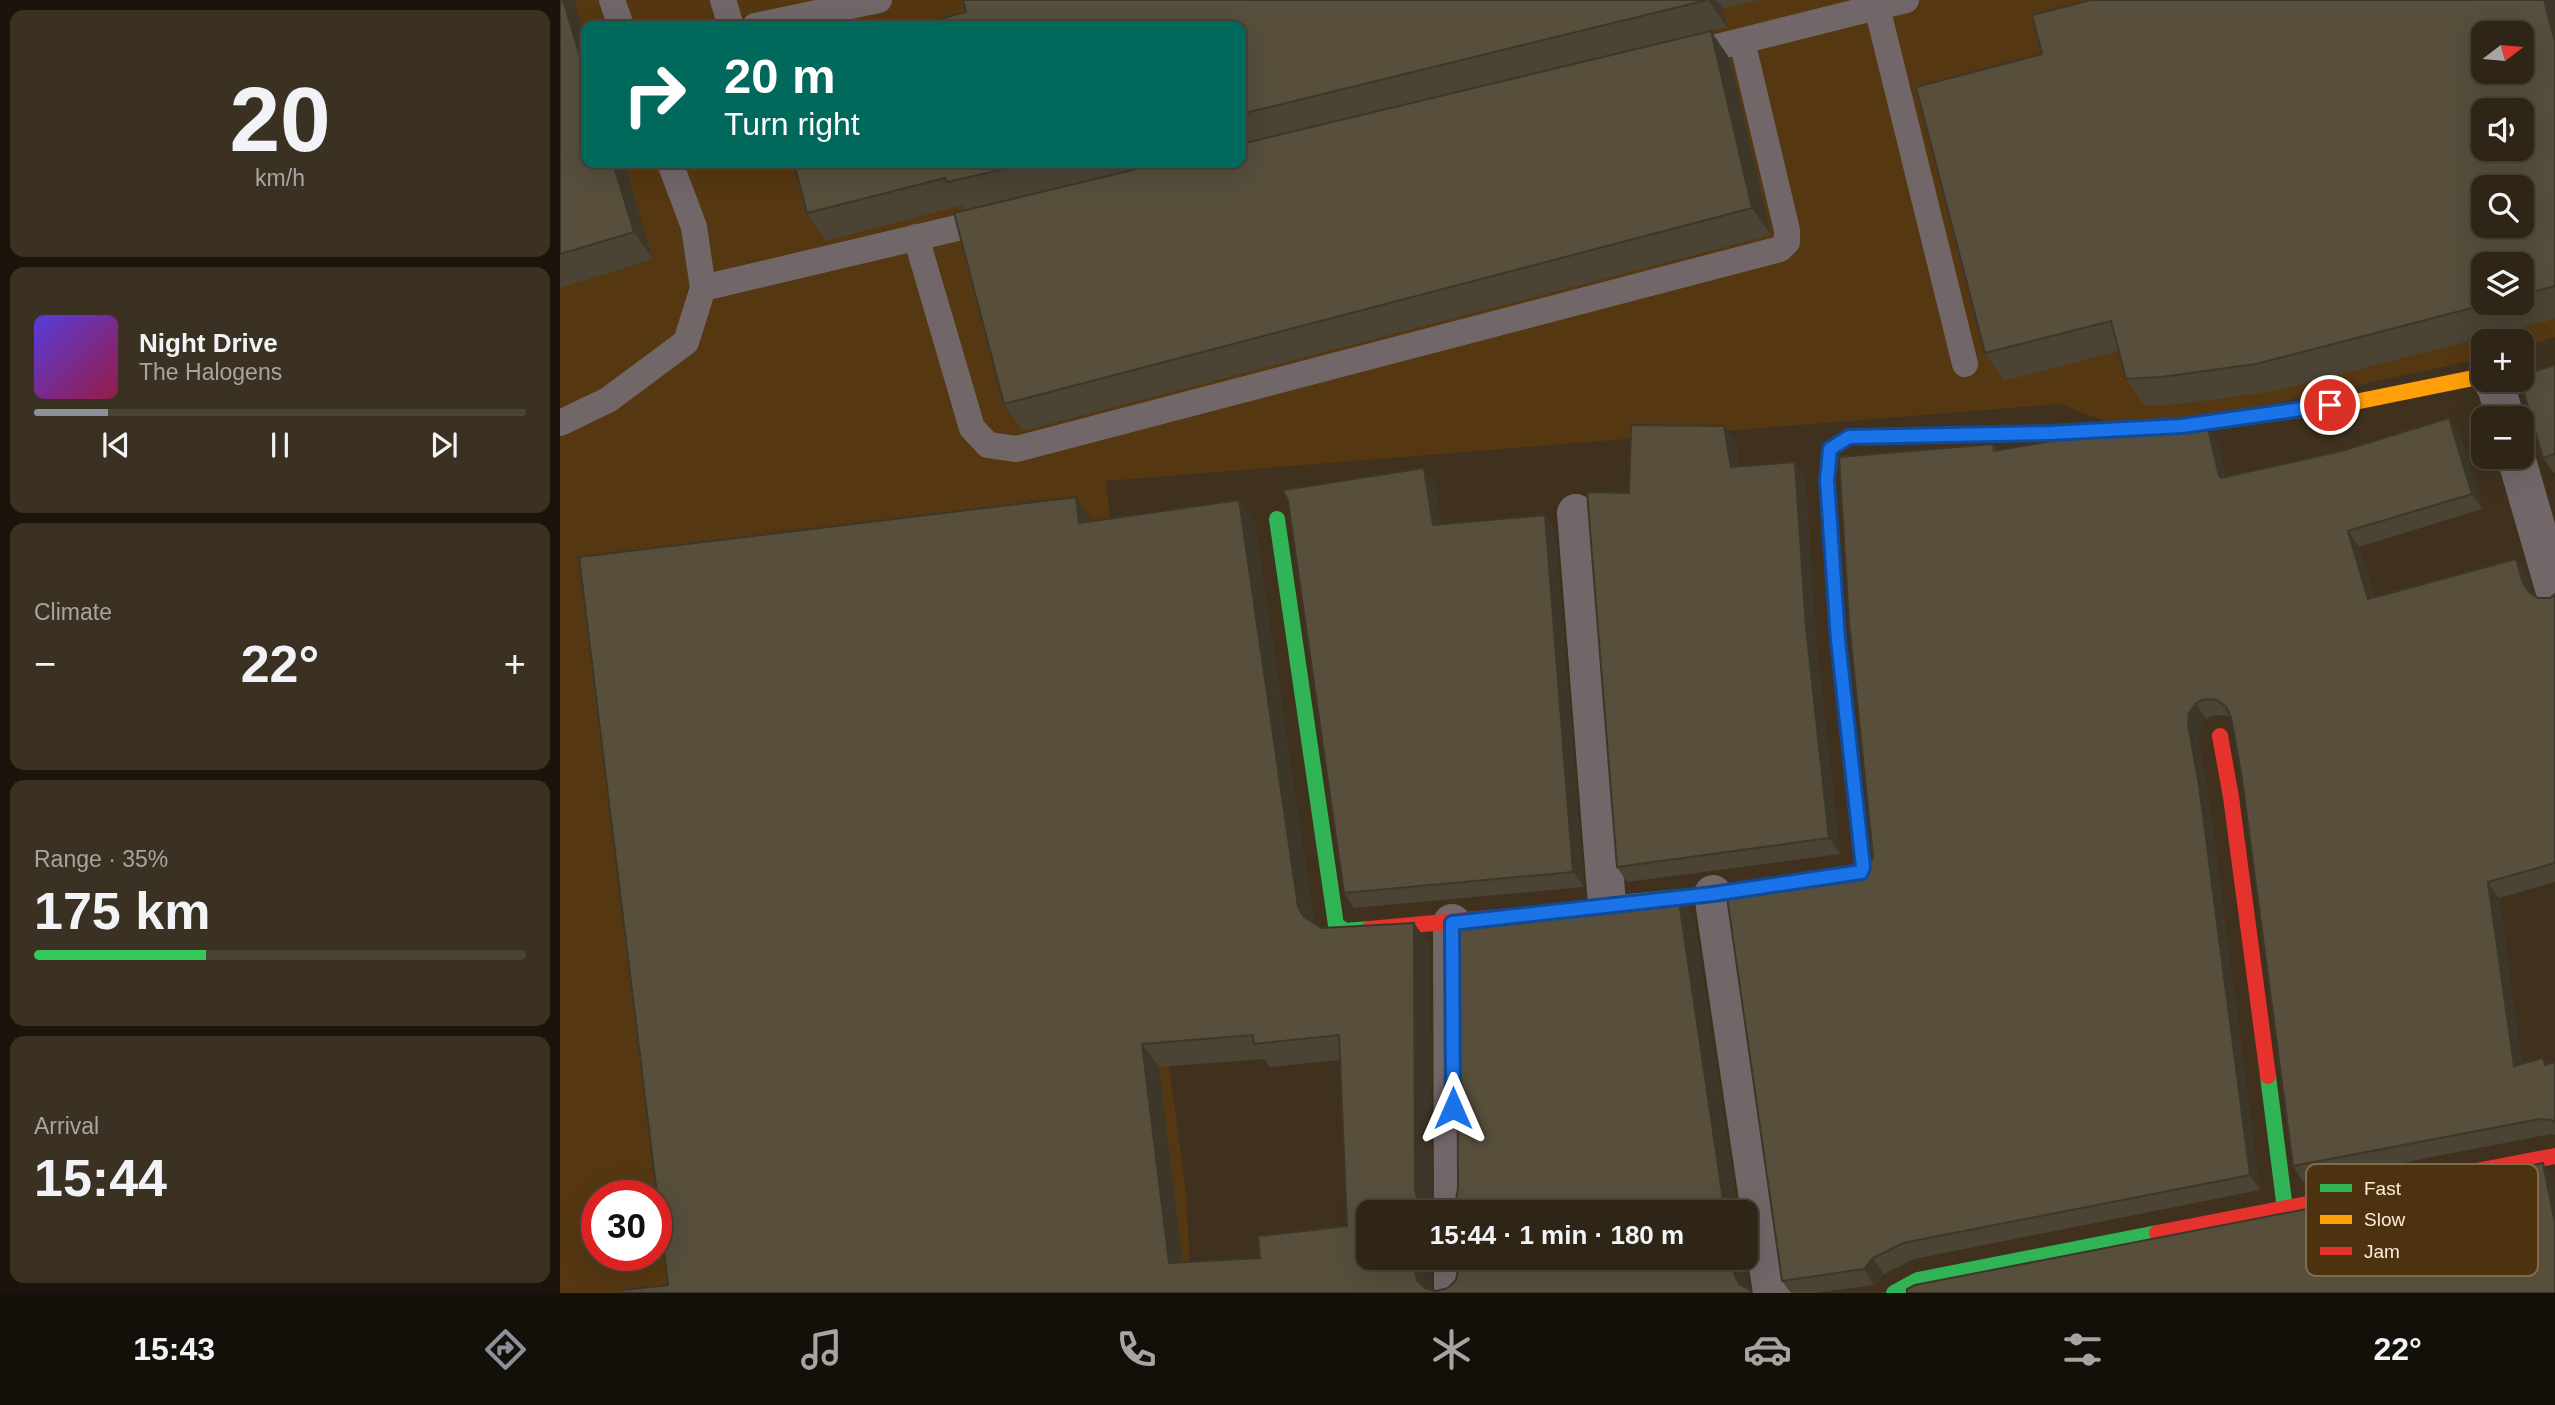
<!DOCTYPE html>
<meta charset="utf-8">
<style>
body{margin:0;font-family:Helvetica,sans-serif;background:#3b3123;color:#f1f3f6;height:100vh;display:flex;flex-direction:column;font-size:26px;white-space:nowrap}
*{box-sizing:border-box;margin:0}
p{font-size:23px;color:#a7a5a1}
.icon{flex:none;width:38px;height:38px;fill:none;stroke:currentColor;stroke-width:2;stroke-linecap:round;stroke-linejoin:round}
.map{position:relative;flex:1;overflow:hidden}
.drawer{display:flex;flex-direction:column;gap:10px;padding:10px;background:#1a140c;width:560px}
.drawer>*{flex:none}
.hud{position:absolute;left:21px;top:21px;width:665px;height:147px;border-radius:14px;box-shadow:0 7px 28px #0002,0 0 0 2px #4a4235;background:#00695c;color:#fff;overflow:hidden}
.needle{width:46px;rotate:74deg}
.fabs{position:absolute;left:1911px;top:21px;display:grid;gap:14px}
.fabs a{display:grid;place-items:center;width:63px;height:63px;border-radius:14px;background:#2f2516;box-shadow:0 7px 28px #0002,0 0 0 2px #4a4235;font-size:35px}
.speed{position:absolute;left:21px;top:1180px;display:flex;gap:14px;font-size:35px;font-weight:700;text-align:center}
.speed>*{display:grid;place-content:center;width:91px;height:91px;border-radius:50%;background:#2f2516;box-shadow:0 7px 28px #0002,0 0 0 2px #4a4235;line-height:1}
.speed .limit{border:10px solid #d22;background:#fff;color:#111}
.pin{position:absolute;display:grid;place-items:center;width:60px;height:60px;color:#fff;margin:-30px;border:4px solid #fff;border-radius:50%;box-shadow:0 2px 7px #0007}
.me{position:absolute;width:77px;margin:-38px;rotate:0deg;stroke-linejoin:round;filter:drop-shadow(0 0 5px #0008)}
.turn{display:flex;align-items:center;gap:24px;height:147px;padding:0 28px;font-size:32px}
.turn .icon{width:91px;height:91px;stroke-width:2.5}
.turn b{display:block;font-size:49px;line-height:60px}
.big{font-size:52px;font-weight:800;line-height:1.1}
.drawer .card{flex:1;display:flex;flex-direction:column;justify-content:center;gap:10px;min-width:0;padding:0 24px;border-radius:14px;background:#3b3123}
.drawer .dial{align-items:center;gap:0}
.dial b{font-size:91px;line-height:1}
.song{display:flex;align-items:center;gap:21px}
.cover{width:84px;height:84px;border-radius:10px;background:linear-gradient(135deg,hsl(250 70% 55%),hsl(340 70% 35%))}
.played{height:7px;border-radius:4px;background:linear-gradient(90deg,#8c9099 15%,#4a4235 15%)}
.keys{display:flex;justify-content:space-around;direction:ltr}
.heat{display:flex;justify-content:space-between;align-items:center;font-size:38px;direction:ltr}
.charge{height:10px;border-radius:5px;background:linear-gradient(90deg,#34c759 35%,#4a4235 0)}
.trip{position:absolute;left:796px;top:1200px;width:402px;height:70px;border-radius:14px;background:#2f2516;box-shadow:0 7px 28px #0002,0 0 0 2px #4a4235;font-weight:800;line-height:70px;text-align:center}
.dock{display:flex;height:112px;justify-content:space-around;align-items:center;background:#130f09;color:#a7a5a1}
.dock .icon{width:49px;height:49px}
.dock .current{color:#8c9099}
.dock b{font-size:32px;color:#f1f3f6}
main{display:flex;flex:1;min-height:0}
.map>svg:first-child{display:block}
</style>
<main>
<section class="drawer">
<div class="card dial"><b>20</b><p>km/h</p></div>
<div class="card">
<div class="song"><i class="cover"></i><div><b>Night Drive</b><p>The Halogens</p></div></div>
<div class="played"></div>
<div class="keys"><svg class="icon" aria-label="previous" viewBox="0 0 24 24"><path d="M18 5L8 12l10 7zM5 5v14"/></svg><svg class="icon" aria-label="pause" viewBox="0 0 24 24"><path d="M8 5v14M16 5v14"/></svg><svg class="icon" aria-label="next" viewBox="0 0 24 24"><path d="M6 5l10 7-10 7zM19 5v14"/></svg></div>
</div>
<div class="card"><p>Climate</p>
<div class="heat"><a>−</a><b class="big">22°</b><a>+</a></div>
</div>
<div class="card"><p>Range · 35%</p><b class="big">175 km</b><div class="charge"></div></div>
<div class="card"><p>Arrival</p><b class="big">15:44</b></div>
</section>
<div class="map">
<svg width="1995" height="1293" viewBox="0 0 1995 1293">
<rect width="100%" height="100%" fill="#3f311e"/>
<!-- built -->
<path fill="#553812" fill-rule="evenodd" d="M0,0H1995V337L1962,347V341H1923V358L1578,433L1499,404L546,481L600,998L626,1193L631,1293H0ZM26,26H681V163H26ZM1923,33H1962V72H1923ZM1923,110H1962V149H1923ZM1923,187H1962V226H1923ZM1923,264H1962V303H1923ZM37,1195H96V1255H37Z"/>
<g fill="none" stroke-linecap="round" stroke-linejoin="round">
<!-- lane -->
<path stroke="#716769" stroke-width="26" d="M52,0L61,26
M163,0L171,26
M1346,0L1317,7L1405,364
M195,26L319,0
M1129,54L1317,7L1315,0
M356,237L412,428L428,445L457,449L1220,249L1227,242V230L1182,41
M143,288L431,220
M0,423L48,400L126,342L143,288L134,227L110,163"/>
<!-- street -->
<path stroke="#716769" stroke-width="38" d="M1931,380L1936,386L1945,418
M1956,457L1995,592
M1016,513L1047,904
M1153,894L1212,1293
M892,923L893,1213
M893,1258V1293"/>
<!-- fast -->
<path stroke="#30b455" stroke-width="16" d="M717,519L776,925L785,931L809,929
M1069,902L1153,894L1298,873L1303,867L1278,640L1273,572
M1708,1076L1725,1209
M1334,1293L1358,1280L1597,1233"/>
<!-- slow -->
<path stroke="#ff9f0a" stroke-width="16" d="M1748,409L1795,402L1923,376"/>
<!-- jam -->
<path stroke="#e5322d" stroke-width="16" d="M1273,572L1267,480L1270,449L1289,437L1490,433L1622,426L1748,409
M1660,736L1671,797L1708,1076
M809,929L950,916
M1597,1233L1995,1156"/>
</g>
<!-- wall -->
<path fill="#4b4334" fill-rule="evenodd" d="M0,0L93,259L0,288Z
M403,0H1199L1163,9L1167,27L1084,47L1170,59L1211,235L463,431L444,404L406,210L403,205L266,241L247,213L234,163H681V26L406,12Z
M1995,0V319L1715,391L1620,404L1585,406L1566,379L1559,351L1444,381L1425,353ZM1962,264V303H1923Z
M1995,365V474L1983,458Z
M1889,418L1900,434L1922,509L1799,547L1814,597L1956,559L1967,574L1973,594L1978,598H1990L1995,594V882L1939,898L1962,1064H1988L1995,1062V1135L1991,1134L1743,1182L1733,1166L1682,779L1671,718L1668,716L1655,715L1646,719L1640,728L1638,740L1649,800L1700,1190L1354,1259L1324,1274L1314,1285L1255,1293H1231L1222,1281L1290,879L1304,872L1313,857L1433,444L1437,450L1659,443L1666,477L1781,451Z
M1175,441L1179,466L1235,462L1245,477L1256,642L1280,854L1067,882L1057,867L1069,493Z
M875,483L881,525L985,515L995,530L1024,887L794,908L784,893Z
M532,521L695,523L754,923L762,928L854,923L870,946L871,1210L877,1211L888,1208L1134,918L1178,1213H808V1258H871V1290L876,1291L1189,1290L1192,1293H62L108,1285ZM704,1059L710,1067L780,1060L787,1226L700,1258L623,1262L599,1067Z"/>
<!-- shaded-wall -->
<path fill="#3d372a" d="M3,0H14L26,41V76Z
M1148,0H1156L1163,9L1167,27Z
M1984,0H1995V42Z
M1151,31L1170,59L1211,235L1192,208Z
M53,163H64L93,259L74,232Z
M1889,418L1900,434L1922,509L1912,494Z
M1164,426L1175,441L1182,482L1171,467Z
M1648,428L1659,443L1670,491L1659,476Z
M1235,462L1245,477L1256,642L1280,854L1269,838L1246,627Z
M864,468L875,483L884,541L873,525Z
M516,497L532,520L519,523Z
M679,500L695,523L755,930L744,917L738,907Z
M985,515L995,530L1024,887L1013,872Z
M1788,531L1799,547L1818,614L1808,599Z
M1956,559L1967,574L1974,598L1979,607L1963,583Z
M1636,703L1646,719L1640,728L1638,740L1649,800L1700,1190L1690,1175L1628,724L1629,713Z
M1928,882L1939,898L1965,1081L1954,1066Z
M1118,894L1134,918L1178,1213H1165Z
M854,923L870,946L871,1213L858,1201L855,1190Z
M582,1044L599,1067L626,1287L609,1263Z
M1983,1163L1994,1179L1995,1185V1223Z
M855,1258H871V1293H867L857,1280L855,1270Z
M1172,1258H1185L1190,1293L1179,1284L1174,1273Z
M1313,1258L1324,1274L1314,1285L1304,1269Z"/>
<!-- building -->
<path fill="#574e3c" stroke="#3d372a" stroke-width="2" fill-rule="evenodd" d="M0,0H3L26,76V163H53L74,232L0,254Z
M403,0H1147L681,114V26H353L406,12Z
M1531,0H1984L1995,42V286L1962,295V264H1923V303H1931L1696,364L1601,377L1566,379L1551,321L1425,353L1356,87L1482,54L1472,15ZM1923,33H1962V72H1923ZM1923,110H1962V149H1923ZM1923,187H1962V226H1923Z
M1151,31L1192,208L444,404L394,213L602,163H681V144Z
M234,163H471L387,182L385,178L247,213Z
M1995,365V454L1983,458L1960,380H1962V375Z
M1889,418L1912,494L1788,531L1808,599L1956,559L1963,583L1969,592L1978,598H1990L1995,594V863L1928,882L1954,1066L1983,1058L1985,1065L1995,1062V1122L1992,1120L1980,1119L1733,1166L1682,779L1671,717L1666,707L1657,700L1645,699L1636,703L1629,713L1628,724L1639,785L1690,1175L1343,1243L1313,1258L1304,1269L1222,1281L1167,897L1290,879L1304,872L1313,857L1289,623L1279,457L1433,444L1434,451L1509,438L1612,432L1648,428L1659,476L1661,478L1781,451Z
M1071,425L1164,426L1171,467L1235,462L1246,627L1269,838L1057,867L1027,492L1069,493Z
M864,468L873,525L985,515L1013,872L784,893L728,501L723,490Z
M516,497L519,523L679,500L738,907L744,917L762,928L854,923L855,1190L858,1201L866,1209L877,1211L888,1208L896,1200L898,1189L897,919L1118,894L1165,1213H808V1258H855V1270L857,1280L865,1288L876,1291L888,1288L896,1280L898,1270V1258H1172L1174,1273L1179,1284L1190,1290L1191,1293H62V1290L108,1285L19,557ZM693,1035L694,1044L779,1035L787,1226L698,1236L700,1258L609,1263L582,1044Z
M1983,1163L1995,1223V1293H1347V1289L1355,1285Z"/>
<g fill="none" stroke-linecap="round" stroke-linejoin="round">
<defs>
<path id="route" d="M893,1108L892,923L1153,894L1301,872L1303,867L1278,640L1267,480L1270,449L1289,437L1490,433L1622,426L1770,405"/>
</defs>
<!-- route casing -->
<use href="#route" stroke="#114b97" stroke-width="18"/>
<!-- route -->
<use href="#route" stroke="#1a73e8" stroke-width="12"/>
</g>
<!-- legend -->
<rect x="1746" y="1164" width="232" height="112" rx="10" fill="#4d3210" stroke="#826a4c" stroke-width="2"/>
<rect x="1760" y="1184" width="32" height="8" fill="#30b455"/>
<rect x="1760" y="1215" width="32" height="9" fill="#ff9f0a"/>
<rect x="1760" y="1247" width="32" height="8" fill="#e5322d"/>
<g font-size="19" fill="#fdecd9">
<text x="1804" y="1195">Fast</text>
<text x="1804" y="1226">Slow</text>
<text x="1804" y="1258">Jam</text>
</g>
</svg>
<div class="fabs">
<a><svg class="needle" viewBox="-14 -14 28 28"><path d="M0-13l5 13h-10z" fill="#e53935"/><path d="M0 13l5-13h-10z" fill="#a7a5a1"/></svg></a>
<a><svg class="icon" aria-label="sound" viewBox="0 0 24 24"><path d="M4 9h4l5-4v14l-5-4H4zM17 9q2 3 0 6"/></svg></a>
<a><svg class="icon" aria-label="search" viewBox="0 0 24 24"><circle cx="10" cy="10" r="6"/><path d="M15 15l6 6"/></svg></a>
<a><svg class="icon" aria-label="layers" viewBox="0 0 24 24"><path d="M12 4l9 5-9 5-9-5zM3 14l9 5 9-5"/></svg></a>
<a>+</a>
<a>−</a>
</div>
<div class="speed"><div class="limit">30</div></div>
<div class="pin" style="left:1770px;top:405px;background:#d93025"><svg class="icon" aria-label="arrive" viewBox="0 0 24 24"><path d="M6 21V4h12l-3 4 3 4H6"/></svg></div>
<svg class="me" style="left:893px;top:1108px" viewBox="-20 -20 40 40"><path d="M0-17L14 15 0 8-14 15z" fill="#1a73e8" stroke="#fff" stroke-width="4"/></svg>
<div class="trip">15:44 · 1 min · 180 m</div>
<div class="hud">
<div class="turn"><svg class="icon" aria-label="right" viewBox="0 0 24 24"><path d="M7 20v-9h11M14 6l5 5-5 5"/></svg><div><b>20 m</b>Turn right</div></div>
</div>
</div>
</main>
<nav class="dock">
<b>15:43</b>
<svg class="icon current" aria-label="directions" viewBox="0 0 24 24"><path d="M12 3l9 9-9 9-9-9zM9 14v-3h6M13 9l2 2-2 2"/></svg>
<svg class="icon" aria-label="music" viewBox="0 0 24 24"><path d="M9 18V5l10-2v13"/><circle cx="6" cy="18" r="3"/><circle cx="16" cy="16" r="3"/></svg>
<svg class="icon" aria-label="phone" viewBox="0 0 24 24"><path d="M5 4h4l2 5-3 2q2 4 5 5l2-3 5 2v4C11 20 4 13 5 4z"/></svg>
<svg class="icon" aria-label="climate" viewBox="0 0 24 24"><path d="M12 3v18M4 7l16 10M4 17L20 7"/></svg>
<svg class="icon" aria-label="car" viewBox="0 0 24 24"><path d="M5 17H2v-5l4-1 3-4h7l3 4 3 1v5h-3M9 17h6M6 11h13"/><circle cx="7" cy="17" r="2"/><circle cx="17" cy="17" r="2"/></svg>
<svg class="icon" aria-label="filters" viewBox="0 0 24 24"><path d="M4 7h16M4 17h16"/><circle cx="9" cy="7" r="2"/><circle cx="15" cy="17" r="2"/></svg>
<b>22°</b>
</nav>
